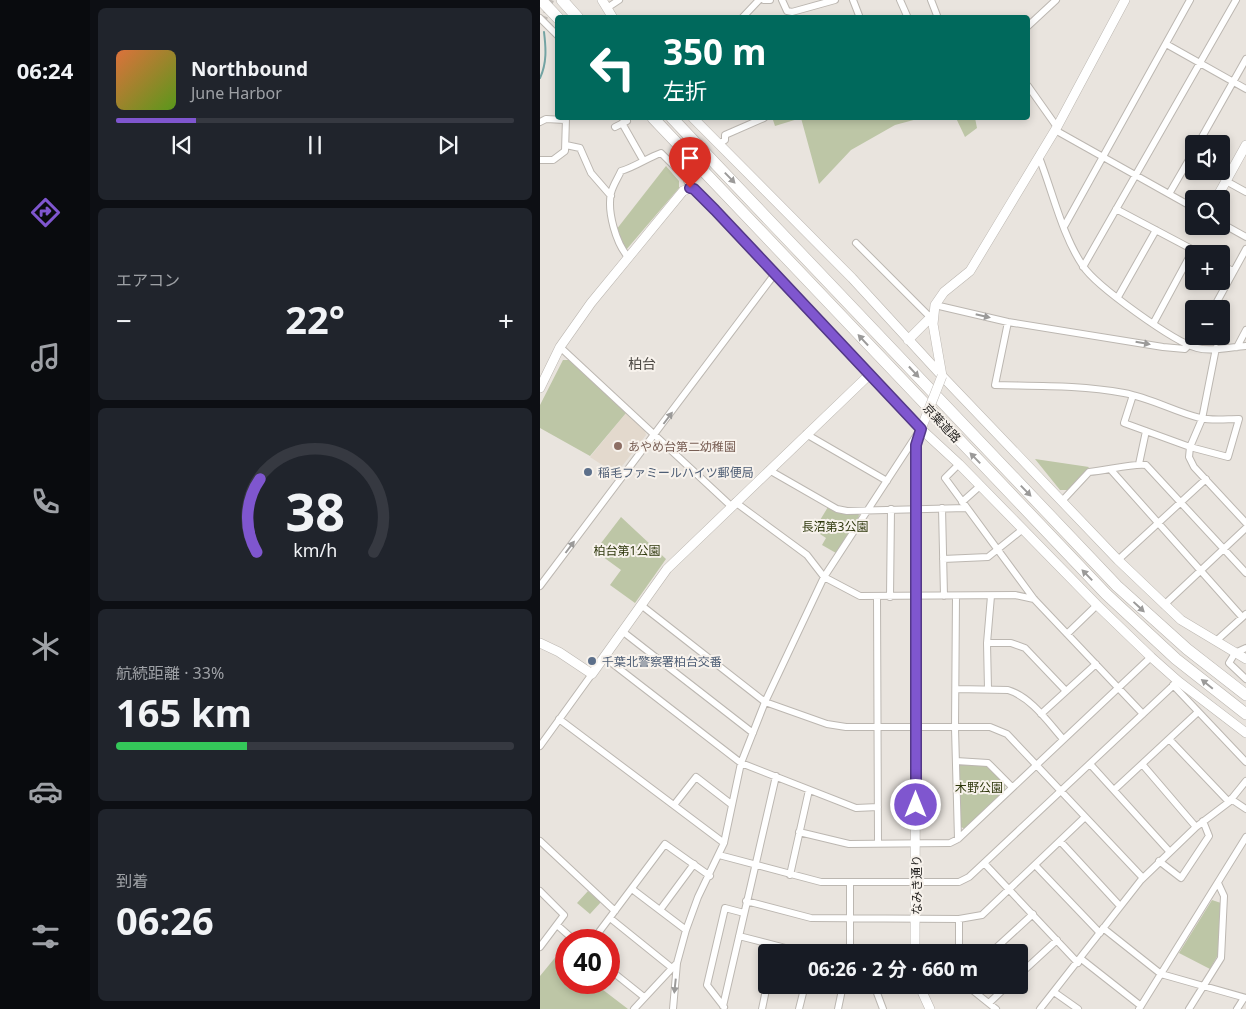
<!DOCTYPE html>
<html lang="ja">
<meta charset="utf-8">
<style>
body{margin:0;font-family:"Noto Sans","Noto Sans JP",sans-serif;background:#20242c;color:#f1f3f6;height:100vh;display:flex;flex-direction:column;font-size:19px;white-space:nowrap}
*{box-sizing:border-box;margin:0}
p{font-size:16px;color:#9ea1a6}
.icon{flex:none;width:28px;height:28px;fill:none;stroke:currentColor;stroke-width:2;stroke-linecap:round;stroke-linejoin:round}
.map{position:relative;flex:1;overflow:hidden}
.drawer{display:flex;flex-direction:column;gap:8px;padding:8px;background:#0d0f14;width:450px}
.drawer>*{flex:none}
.guide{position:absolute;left:15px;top:15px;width:475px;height:105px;border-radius:5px;box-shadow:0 2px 8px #0003;background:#00695c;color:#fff;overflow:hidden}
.tools{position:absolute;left:645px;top:135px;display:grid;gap:10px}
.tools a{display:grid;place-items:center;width:45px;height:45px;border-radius:5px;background:#171b24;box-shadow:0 2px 8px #0003;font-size:25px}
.speed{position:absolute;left:15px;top:929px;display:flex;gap:10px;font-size:25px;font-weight:700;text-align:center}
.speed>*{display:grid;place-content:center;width:65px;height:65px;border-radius:50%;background:#171b24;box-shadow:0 2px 8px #0003;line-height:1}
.speed .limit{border:8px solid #d22;background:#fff;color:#111}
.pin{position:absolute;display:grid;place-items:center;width:42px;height:42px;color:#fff;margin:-51px -21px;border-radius:50% 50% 50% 0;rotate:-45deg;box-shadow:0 0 5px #0007}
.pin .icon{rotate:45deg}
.me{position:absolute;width:55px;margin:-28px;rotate:0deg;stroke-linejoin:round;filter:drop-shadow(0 0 4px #0008)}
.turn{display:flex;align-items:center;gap:18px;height:105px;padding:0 25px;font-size:22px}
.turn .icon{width:65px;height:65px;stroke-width:2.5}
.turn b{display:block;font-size:35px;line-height:42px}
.big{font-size:38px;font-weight:700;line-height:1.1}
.drawer .widget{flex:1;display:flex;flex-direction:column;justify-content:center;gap:8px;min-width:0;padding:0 18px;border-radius:8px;background:#20242c}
.drawer .dial{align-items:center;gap:0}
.dial svg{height:130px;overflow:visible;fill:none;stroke:#363941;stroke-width:7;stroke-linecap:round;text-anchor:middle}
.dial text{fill:#f1f3f6;stroke:none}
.song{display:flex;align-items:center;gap:15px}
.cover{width:60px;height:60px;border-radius:8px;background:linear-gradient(135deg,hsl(20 70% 55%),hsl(90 70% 35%))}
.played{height:5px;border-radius:2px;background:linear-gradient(90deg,#7f56cf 20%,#363941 20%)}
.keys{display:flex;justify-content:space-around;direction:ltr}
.heat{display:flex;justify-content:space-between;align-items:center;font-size:28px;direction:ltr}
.charge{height:8px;border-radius:4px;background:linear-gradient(90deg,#34c759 33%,#363941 0)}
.trip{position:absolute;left:218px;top:944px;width:270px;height:50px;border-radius:5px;background:#171b24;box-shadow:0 2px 8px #0003;font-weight:700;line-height:50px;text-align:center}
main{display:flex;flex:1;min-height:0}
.tab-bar{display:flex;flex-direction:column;width:90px;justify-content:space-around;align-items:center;background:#090b0e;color:#9ea1a6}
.tab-bar .icon{width:35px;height:35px}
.tab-bar .selected{color:#7f56cf}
.tab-bar b{font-size:22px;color:#f1f3f6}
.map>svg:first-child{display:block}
</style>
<main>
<nav class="tab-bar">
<b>06:24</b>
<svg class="icon selected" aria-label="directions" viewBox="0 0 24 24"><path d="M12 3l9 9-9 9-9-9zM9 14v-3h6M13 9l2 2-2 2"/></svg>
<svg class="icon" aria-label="music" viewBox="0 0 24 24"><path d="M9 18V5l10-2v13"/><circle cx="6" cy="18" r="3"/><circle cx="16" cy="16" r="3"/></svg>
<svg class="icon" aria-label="phone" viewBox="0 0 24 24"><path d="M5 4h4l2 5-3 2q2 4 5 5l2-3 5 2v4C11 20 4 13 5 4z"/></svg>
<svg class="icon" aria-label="climate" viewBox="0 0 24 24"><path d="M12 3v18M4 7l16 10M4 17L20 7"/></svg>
<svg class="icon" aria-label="car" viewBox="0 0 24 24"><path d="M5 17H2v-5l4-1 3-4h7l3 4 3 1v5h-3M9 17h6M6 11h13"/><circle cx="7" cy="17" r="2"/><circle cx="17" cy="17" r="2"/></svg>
<svg class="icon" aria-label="filters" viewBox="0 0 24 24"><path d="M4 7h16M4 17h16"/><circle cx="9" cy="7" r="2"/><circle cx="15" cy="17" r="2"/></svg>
</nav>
<section class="drawer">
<div class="widget">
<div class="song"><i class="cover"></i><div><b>Northbound</b><p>June Harbor</p></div></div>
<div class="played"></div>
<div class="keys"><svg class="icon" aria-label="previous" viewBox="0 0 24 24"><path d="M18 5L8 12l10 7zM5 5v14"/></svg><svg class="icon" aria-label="pause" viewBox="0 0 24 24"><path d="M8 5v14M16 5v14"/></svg><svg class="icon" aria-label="next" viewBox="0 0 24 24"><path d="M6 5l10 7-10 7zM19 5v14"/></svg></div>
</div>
<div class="widget"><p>エアコン</p>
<div class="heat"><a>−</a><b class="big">22°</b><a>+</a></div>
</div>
<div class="widget dial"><svg viewBox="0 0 100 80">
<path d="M14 69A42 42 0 1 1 86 69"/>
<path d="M14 69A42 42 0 0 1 16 24" stroke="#7f56cf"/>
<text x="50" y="56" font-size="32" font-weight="700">38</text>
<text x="50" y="72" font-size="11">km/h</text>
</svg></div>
<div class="widget"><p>航続距離 · 33%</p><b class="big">165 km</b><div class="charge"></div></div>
<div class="widget"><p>到着</p><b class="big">06:26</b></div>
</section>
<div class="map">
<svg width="706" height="1009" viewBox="0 0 706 1009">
<rect width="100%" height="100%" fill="#e9e4de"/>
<!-- built -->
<path fill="#e3d9cd" d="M86,413L105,431L106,435L76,474L50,457Z"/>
<!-- green -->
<path fill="#bdc6a6" d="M241,118H381L355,125L311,150L279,184L261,118L235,126L233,120Z
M416,118H435L437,128L425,137Z
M126,166L139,181V188L86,250L76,230Z
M23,360H30L86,413L50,456L0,428V405Z
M495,459L549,467L530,490H520Z
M288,507L297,511L318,512L319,516L296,553L282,545L286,538L274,530Z
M81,517L126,559L95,603L70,585L81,570L55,551Z
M444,762L465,785V791L425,829L419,826L417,765Z
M48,891L61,902L50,914L37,903Z
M672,900L681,903L679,953L670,969L639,953Z
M18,954L26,960V982L54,983L88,1009H0V976Z"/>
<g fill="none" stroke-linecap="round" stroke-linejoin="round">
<!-- stream -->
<path stroke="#73a3a3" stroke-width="2" d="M0,78C7,63 6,48 4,32"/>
<!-- street-tunnel -->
<path stroke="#c1bcb7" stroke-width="6" stroke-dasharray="6 3" stroke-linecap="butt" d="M3,22L11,0"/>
<defs>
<path id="street" d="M224,0H230
M242,0L247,11L252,12L295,0
M313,0L320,18
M360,0L368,18
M391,0L398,18
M67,8L79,0
M0,18L18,36
M202,18L219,0
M488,26L516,0
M626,44L706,89
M488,86L517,127
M0,122L6,119L25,120
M82,123L103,160
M75,127L87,121
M515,130L654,208
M179,144L185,140V135L224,118
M658,144L706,59
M26,145L40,148L51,173L71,196
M499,157C513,193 522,235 543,266C556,286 634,342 657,348C671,352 691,347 706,346
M0,160H13L25,151L26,118
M686,181L706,192
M629,194L654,151
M576,209L661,254
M681,223L706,237
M525,225L650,0
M316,243L390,317
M88,257C76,243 67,212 71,193C73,185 78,178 81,171C95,167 107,158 121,153L146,178L150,188
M681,265L693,271
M543,267L696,0
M578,297L616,230
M395,305L468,322L623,347L645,349L658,336
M673,309L706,249
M468,322L455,385C498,386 542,385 584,393C611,398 635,412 660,418C672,421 687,419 699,419L688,457L650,447L584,423L593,395
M613,324L653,250
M20,347L191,506
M697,347L706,330
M676,348L662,419L650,447L649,457L654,467L706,523
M266,434L347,481
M419,464L405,478L494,599L603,714
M599,464L606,431
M229,470L297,509L307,511L426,508
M571,470L702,617
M522,501L549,472C565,471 593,463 606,465L706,573
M195,502L267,555L284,577L320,596L475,595L494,599
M422,502L440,486
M402,508L404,596
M403,559L448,557L483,529
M578,560L666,479
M0,586L234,275
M337,596L338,843
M416,596L415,728L418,839
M350,597L351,509
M101,605L225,702L287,724L306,727H450L467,734L603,878
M624,605L706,528
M82,631L213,733
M527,634L557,605
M676,641L706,614
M447,643H471L485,648L526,691
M706,648L695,653L689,663L706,679
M64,657L201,763L316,808L338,807
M633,685L706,762
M416,689L468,690C491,697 508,722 523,739
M448,689L447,643L451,596
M501,714L556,664
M19,719L184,843
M629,739L689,802
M0,746L52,674
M416,761L448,763L472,787
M550,764L629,851
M602,764L656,827
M574,790L658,712
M691,799L706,809
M134,805L156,777L191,804
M259,832L309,844L410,843L418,839L611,657
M0,841L75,911
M520,841L580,906
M179,855L281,882H419L429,877L444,863L638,681
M619,861L641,878L669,836L663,821
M444,863L538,963
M495,865L560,933
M250,875L269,790
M92,889L146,930
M0,891L24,915L0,947
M206,901L271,918L419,919L442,915L545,817
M120,910L154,864
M70,918L132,968
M419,919V952
M17,925L34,940
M563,928L621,974L706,998
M199,936L261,952
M53,940L125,844L170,876
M419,951L440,952
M310,952V883
M445,952L457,947L493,914
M540,958L601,1006
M69,969L104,997
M479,975L517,940
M334,985L343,1009
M426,985L456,1009
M514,992L538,1009
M449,1003L468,985
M183,1006L236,776
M184,1007L167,985L185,908L204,913
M94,1009L135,965
M133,1009L137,963L146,930L158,897L184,843L201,763L225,702L284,577L376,436
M222,1009L227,985
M259,1009L265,985
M298,1009L303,985
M500,1009L601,880L656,827L689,802L706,781
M599,1009L706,837
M649,1009L681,958L684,896L678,883
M697,1009L704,998"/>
<path id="secondary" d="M62,0L73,18
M153,118L312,278L402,376L578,560L641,620L706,659
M676,199L706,145
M368,340L394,314
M402,376L393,324L395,305L404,292L430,271L517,127L585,0
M0,388L20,347L51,303L143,191L150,188L154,189L381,429L419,464L557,605L611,657L638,681L706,733
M0,643L19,652L52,674L127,569L329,375
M375,952L376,445L381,429
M379,985L390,1009"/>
<path id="highway" d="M1,0L18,18
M22,0L38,18
M113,118L566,594L636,659L706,714
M132,118L577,586L647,649L706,695"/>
</defs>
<!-- street casing -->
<use href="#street" stroke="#bcb7b1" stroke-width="8"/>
<!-- secondary casing -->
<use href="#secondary" stroke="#bcb7b1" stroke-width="10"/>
<!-- highway casing -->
<use href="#highway" stroke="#bcb7b1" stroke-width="12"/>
<!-- street -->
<use href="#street" stroke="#fff" stroke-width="6"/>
<!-- secondary -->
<use href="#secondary" stroke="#fff" stroke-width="9"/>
<!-- highway -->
<use href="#highway" stroke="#fff" stroke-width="11"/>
<defs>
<path id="secondary-bridge" d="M381,429L402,376"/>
</defs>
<!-- secondary-bridge casing -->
<use href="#secondary-bridge" stroke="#bcb7b1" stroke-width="10" stroke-linecap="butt"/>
<!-- secondary-bridge -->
<use href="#secondary-bridge" stroke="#fff" stroke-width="9"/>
</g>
<!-- one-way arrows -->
<defs><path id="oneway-solid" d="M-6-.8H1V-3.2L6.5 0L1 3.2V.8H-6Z" transform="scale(1.25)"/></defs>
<g fill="#9b9a99">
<use href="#oneway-solid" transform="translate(190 178) rotate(46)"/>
<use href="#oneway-solid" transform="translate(443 316) rotate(13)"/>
<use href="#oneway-solid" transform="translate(323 340) rotate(-133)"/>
<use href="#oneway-solid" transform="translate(603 343) rotate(10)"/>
<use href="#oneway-solid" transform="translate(374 372) rotate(47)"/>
<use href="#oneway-solid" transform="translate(128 418) rotate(-53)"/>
<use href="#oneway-solid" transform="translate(435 458) rotate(-134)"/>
<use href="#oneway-solid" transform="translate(486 491) rotate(46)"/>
<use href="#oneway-solid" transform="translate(30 547) rotate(-53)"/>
<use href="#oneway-solid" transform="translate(547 575) rotate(-134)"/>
<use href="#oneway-solid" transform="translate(599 607) rotate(43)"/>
<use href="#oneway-solid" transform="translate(667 684) rotate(-141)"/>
<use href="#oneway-solid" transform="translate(135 986) rotate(96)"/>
</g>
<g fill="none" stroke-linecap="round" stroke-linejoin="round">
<defs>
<path id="route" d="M150,188L154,189L175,210L381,429L376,445V805"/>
</defs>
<!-- route casing -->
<use href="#route" stroke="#533887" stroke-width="12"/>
<!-- route -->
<use href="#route" stroke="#7f56cf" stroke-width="9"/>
</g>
<!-- markers -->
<circle fill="#8d6e63" stroke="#f7f2ec" stroke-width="2" cx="78" cy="446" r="5"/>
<g fill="#5c6f8a" stroke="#f7f2ec" stroke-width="2">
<circle cx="48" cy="472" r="5"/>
<circle cx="52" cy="661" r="5"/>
</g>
<g text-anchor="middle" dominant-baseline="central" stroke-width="4" stroke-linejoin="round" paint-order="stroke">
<!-- street labels -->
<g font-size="12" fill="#201e1c" stroke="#f7f2ec">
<text transform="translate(402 423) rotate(47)">京葉道路</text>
<text transform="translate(376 885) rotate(-90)">なみき通り</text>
</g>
<!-- education labels -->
<g font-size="12" fill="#785e54" stroke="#f7f2ec" text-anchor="start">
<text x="88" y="446">あやめ台第二幼稚園</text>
</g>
<!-- service labels -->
<g font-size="12" fill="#4e5e75" stroke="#f7f2ec" text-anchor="start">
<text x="58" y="472">稲毛ファミールハイツ郵便局</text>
<text x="62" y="661">千葉北警察署柏台交番</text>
</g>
<!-- park labels -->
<g font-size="12" fill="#2f380d" stroke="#f7f2ec">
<text x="295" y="526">長沼第3公園</text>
<text x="87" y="550">柏台第1公園</text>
<text x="439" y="787">木野公園</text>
</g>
<!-- neighbourhood labels -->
<g font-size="14" fill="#4f4b46" stroke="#f7f2ec">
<text x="102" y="363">柏台</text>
</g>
</g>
</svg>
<div class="tools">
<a><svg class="icon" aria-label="sound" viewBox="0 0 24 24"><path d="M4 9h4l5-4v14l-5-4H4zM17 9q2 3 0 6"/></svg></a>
<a><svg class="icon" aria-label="search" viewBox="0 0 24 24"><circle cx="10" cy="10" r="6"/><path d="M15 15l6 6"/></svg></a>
<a>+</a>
<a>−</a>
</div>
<div class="speed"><div class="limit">40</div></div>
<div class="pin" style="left:150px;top:188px;background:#d93025"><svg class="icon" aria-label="arrive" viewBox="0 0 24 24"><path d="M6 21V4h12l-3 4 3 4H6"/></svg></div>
<svg class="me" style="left:376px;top:805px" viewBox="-20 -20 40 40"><circle r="17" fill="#7f56cf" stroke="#fff" stroke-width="3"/><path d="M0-11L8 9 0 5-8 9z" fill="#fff"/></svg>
<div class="trip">06:26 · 2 分 · 660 m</div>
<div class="guide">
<div class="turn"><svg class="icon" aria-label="left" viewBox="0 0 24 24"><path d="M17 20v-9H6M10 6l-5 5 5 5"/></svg><div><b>350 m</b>左折</div></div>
</div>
</div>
</main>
